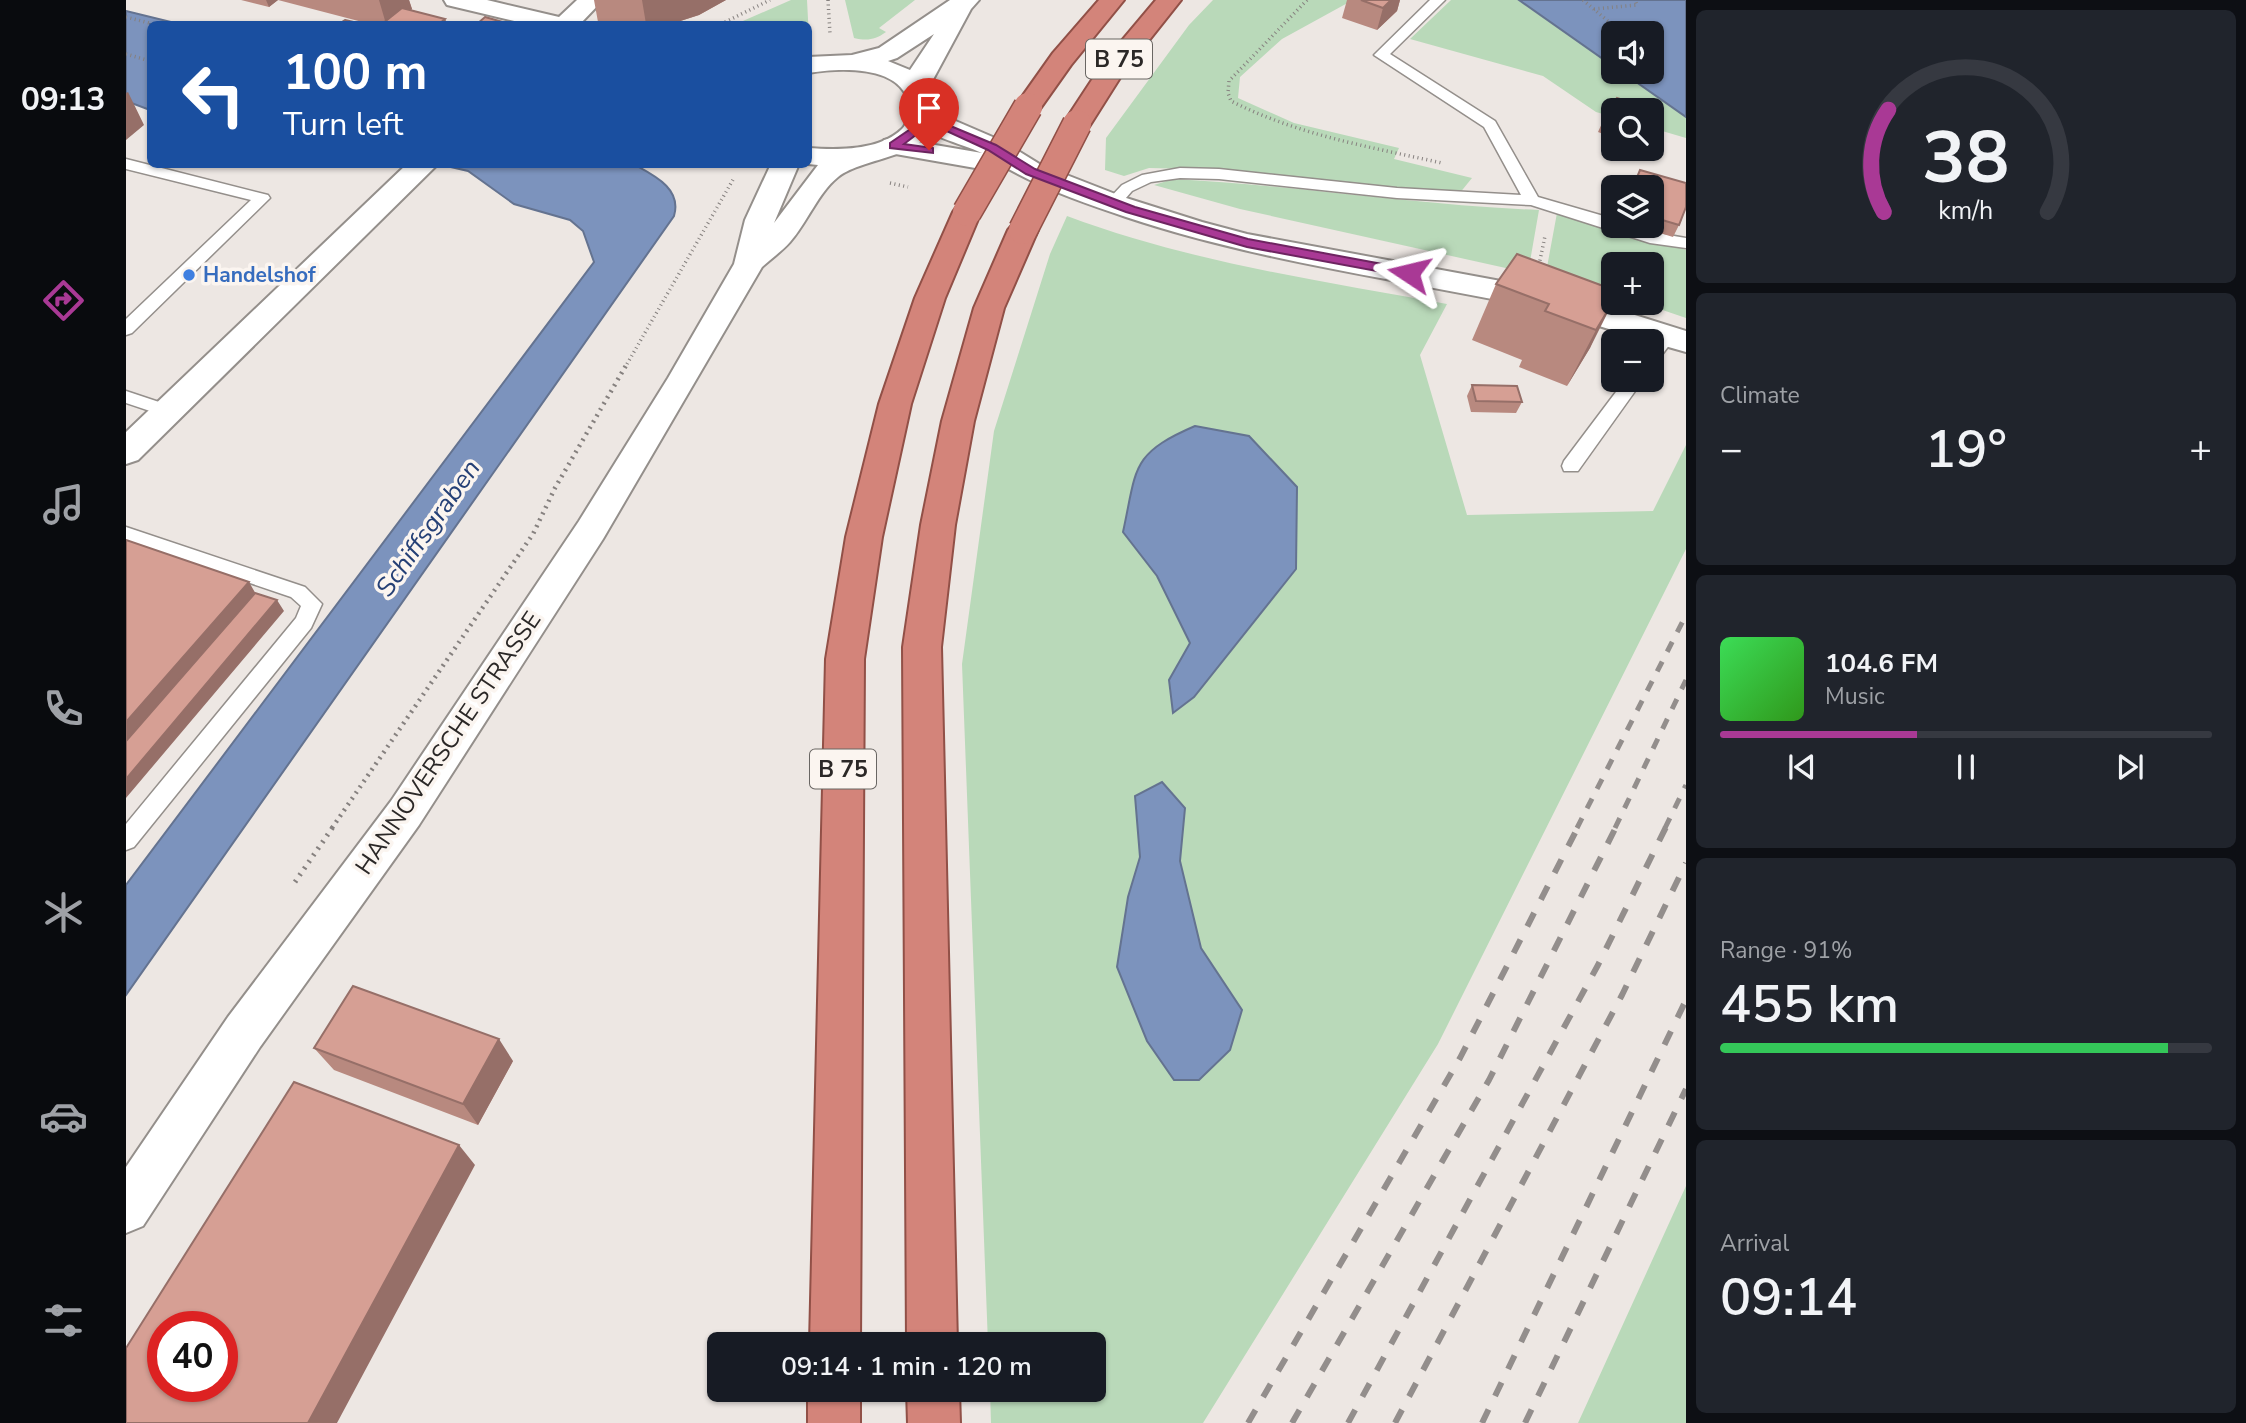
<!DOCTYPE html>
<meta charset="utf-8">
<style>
body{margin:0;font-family:"Nunito Sans",sans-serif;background:#20242c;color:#f1f3f6;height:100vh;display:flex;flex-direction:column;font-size:26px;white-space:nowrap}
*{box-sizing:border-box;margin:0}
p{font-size:23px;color:#9ea1a6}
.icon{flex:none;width:38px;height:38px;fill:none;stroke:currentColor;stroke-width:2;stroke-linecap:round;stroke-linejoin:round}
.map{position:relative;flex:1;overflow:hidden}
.drawer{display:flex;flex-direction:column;gap:10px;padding:10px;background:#0d0f14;width:560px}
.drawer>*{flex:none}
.top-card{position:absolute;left:21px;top:21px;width:665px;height:147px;border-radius:10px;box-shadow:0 2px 5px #0004;background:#1a4fa0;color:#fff;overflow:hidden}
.controls{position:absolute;left:1475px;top:21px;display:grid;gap:14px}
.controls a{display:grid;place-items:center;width:63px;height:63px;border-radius:10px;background:#171b24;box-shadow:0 2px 5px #0004;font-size:35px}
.speed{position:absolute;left:21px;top:1311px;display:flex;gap:14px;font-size:35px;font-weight:700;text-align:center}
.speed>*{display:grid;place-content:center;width:91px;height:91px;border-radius:50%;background:#171b24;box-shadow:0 2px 5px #0004;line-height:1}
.speed .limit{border:10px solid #d22;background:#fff;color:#111}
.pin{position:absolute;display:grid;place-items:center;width:60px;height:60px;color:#fff;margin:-72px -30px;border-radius:50% 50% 50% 0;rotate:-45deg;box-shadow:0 0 7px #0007}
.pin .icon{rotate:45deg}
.me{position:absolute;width:77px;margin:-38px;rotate:280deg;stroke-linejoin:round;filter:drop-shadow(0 0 5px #0008)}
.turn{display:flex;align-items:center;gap:24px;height:147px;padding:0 21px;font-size:32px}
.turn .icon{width:91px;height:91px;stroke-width:2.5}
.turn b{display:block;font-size:49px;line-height:60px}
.big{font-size:52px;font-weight:600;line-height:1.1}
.drawer .widget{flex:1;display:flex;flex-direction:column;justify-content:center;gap:10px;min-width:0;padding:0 24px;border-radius:10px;background:#20242c}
.drawer .dial{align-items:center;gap:0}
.dial svg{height:182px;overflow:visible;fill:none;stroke:#363941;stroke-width:7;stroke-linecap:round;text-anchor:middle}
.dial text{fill:#f1f3f6;stroke:none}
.song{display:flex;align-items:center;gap:21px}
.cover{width:84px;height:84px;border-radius:10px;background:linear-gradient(135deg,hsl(130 70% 55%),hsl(110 70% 35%))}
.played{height:7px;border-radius:4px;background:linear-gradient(90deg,#a93995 40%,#363941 40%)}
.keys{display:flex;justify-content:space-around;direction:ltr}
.heat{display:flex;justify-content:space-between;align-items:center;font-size:38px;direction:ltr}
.charge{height:10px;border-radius:5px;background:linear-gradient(90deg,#34c759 91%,#363941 0)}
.trip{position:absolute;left:581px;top:1332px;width:399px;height:70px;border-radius:10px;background:#171b24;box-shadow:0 2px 5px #0004;font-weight:600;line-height:70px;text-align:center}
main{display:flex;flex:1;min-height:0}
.menu{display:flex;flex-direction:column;width:126px;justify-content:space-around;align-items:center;background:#090b0e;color:#9ea1a6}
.menu .icon{width:49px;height:49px}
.menu .current{color:#a93995}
.menu b{font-size:32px;color:#f1f3f6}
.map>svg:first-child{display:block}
</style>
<main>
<nav class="menu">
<b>09:13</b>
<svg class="icon current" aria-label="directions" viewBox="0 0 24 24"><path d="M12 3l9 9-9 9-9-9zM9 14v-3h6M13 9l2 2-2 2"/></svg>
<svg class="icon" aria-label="music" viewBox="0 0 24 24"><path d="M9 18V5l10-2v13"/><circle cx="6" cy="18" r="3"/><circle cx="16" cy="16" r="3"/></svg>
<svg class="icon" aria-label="phone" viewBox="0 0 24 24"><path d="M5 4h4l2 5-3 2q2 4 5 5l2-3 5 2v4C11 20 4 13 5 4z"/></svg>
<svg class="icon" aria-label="climate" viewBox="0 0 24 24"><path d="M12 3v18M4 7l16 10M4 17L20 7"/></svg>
<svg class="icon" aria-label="car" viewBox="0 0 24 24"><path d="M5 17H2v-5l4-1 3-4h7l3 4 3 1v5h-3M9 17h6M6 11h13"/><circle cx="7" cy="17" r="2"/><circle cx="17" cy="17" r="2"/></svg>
<svg class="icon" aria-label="filters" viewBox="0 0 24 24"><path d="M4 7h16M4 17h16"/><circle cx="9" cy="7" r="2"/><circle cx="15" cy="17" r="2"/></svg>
</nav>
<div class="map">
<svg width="1560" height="1423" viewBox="0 0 1560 1423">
<rect width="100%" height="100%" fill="#ede7e3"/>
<!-- green -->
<path fill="#b9d9b9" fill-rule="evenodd" d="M665,0H681L683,38L682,24H610Z
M719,0H789L753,28L760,32C749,40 741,41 728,38Z
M1087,0H1227L1156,39L1114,77L1112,98L1168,123L1273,148L1268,159L1346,178L1333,194L1107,170L1023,168L998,176L979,170L980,138L1063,25Z
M1325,0H1392L1487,66L1488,72H1496L1560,117V138L1526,128V110H1488L1487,117L1470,112L1417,76L1284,39Z
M1047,179C1169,185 1290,205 1413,210L1402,273L1114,209L1028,185Z
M1431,213L1450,216L1560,250V318L1516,303H1526V264H1488L1487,295L1419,278Z
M941,216C1064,262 1194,281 1321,304L1294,355L1341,515L1527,511L1560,445V549L1312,1044L1077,1423H865L864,1390H968V1344H862L836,664L868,431L924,254ZM997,532L1170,569L1043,680L1064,643L1031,576ZM1059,808L1054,861L1075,948L1116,1010L1073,1080H1048L1021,1041L1002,897L1014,857Z
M1560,1186V1423H1452Z"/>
<!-- water -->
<path fill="#7c93bd" stroke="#647390" stroke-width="2" d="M1393,0H1560V117L1496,72H1526V33H1488L1487,66Z
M0,11L53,24H24V110L0,101Z
M316,165H509C529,176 556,189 548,216L0,995V885L468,262L457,231L444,220L388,204L342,171Z
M1069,426L1123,436L1171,487L1170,569L1068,697L1047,713L1043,680L1064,643L1031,576L997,532C1011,468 1004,454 1069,426Z
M1036,782L1059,808L1054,861L1075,948L1116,1010L1104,1050L1073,1080H1048L1021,1041L991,967L1002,897L1014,857L1009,796Z"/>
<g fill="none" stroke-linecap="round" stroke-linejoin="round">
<defs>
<path id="service" d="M1304,0H1319L1264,54L1369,121L1412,197L1488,219V226C1512,226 1535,235 1560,238V248L1524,243L1405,205L1271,198L1093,179L1054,178L1025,182L1006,191L993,206L987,208L979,203L996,185L1016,175L1054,168L1093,169L1271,188L1395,195L1358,127L1248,55Z
M0,159L142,195L144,198L6,333L0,335V319L125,200L0,169Z
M1541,330L1550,336L1532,360L1526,362C1526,349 1526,335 1541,330Z
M1499,380H1517L1452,471H1438L1436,466L1438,461Z
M0,391L48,407L51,411L48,415L42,417L0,403Z
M0,527L179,587L196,604L185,628L8,847L0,850V824L170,618L175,606L165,597L0,541Z"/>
<path id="minor" d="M318,0H361L433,17L451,0H477L454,24H401L321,5Z"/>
<path id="tertiary" d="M797,107L876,141L915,165L997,197L1076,222L1121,234L1391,284L1496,311L1560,331V352C1503,337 1446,315 1387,303C1257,277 1126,259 1000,217C955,202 909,186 869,161L865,167L855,169L758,152L754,146L758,140L768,138L856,153C834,143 798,136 783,115L787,109Z
M281,164H312L12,460L0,464V432Z"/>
<path id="secondary" d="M824,0H853L845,9L803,87C809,97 811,106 809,118C802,159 739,156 712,177C692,193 681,223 664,242C656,251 645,259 636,267L477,539L293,825L134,1047L17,1226L0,1233V1167L102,1017L265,801L453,521L542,378L608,264L619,220L645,164H673L648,223L692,165L682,164V148C712,150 753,151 776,129C782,123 784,111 783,104C775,64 712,68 682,73V57L726,55L753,48ZM808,34L784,70L762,61L771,58Z"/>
<path id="trunk" d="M973,0H998L945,65L911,113L902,115L893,113L889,107L893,101L927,53Z
M1030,0H1055L997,73L961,130L951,132L941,130L937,124L977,63Z
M841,203L851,206L855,212L819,298L785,404L756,537L738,659L734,1344H684L700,659L720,537L753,404L789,298L827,212L831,206Z
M897,221L907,224L912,230L878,308L848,421L829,525L815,647L831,1344H781L777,647L795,525L816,421L848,308L882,230L887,224Z
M682,1390H734V1423H682Z
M781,1390H833L834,1423H782Z"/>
</defs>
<!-- service casing -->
<use href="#service" stroke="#948f8b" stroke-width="3"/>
<!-- minor casing -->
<use href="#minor" stroke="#948f8b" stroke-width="4"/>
<!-- tertiary casing -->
<use href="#tertiary" stroke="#948f8b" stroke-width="4"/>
<!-- secondary casing -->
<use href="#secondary" stroke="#948f8b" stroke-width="4"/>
<!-- trunk casing -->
<use href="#trunk" stroke="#915047" stroke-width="4"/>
<!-- path-far2 -->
<path stroke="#86817f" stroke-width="3.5" stroke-dasharray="1 3.5" stroke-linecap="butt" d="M702,0L704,34
M1181,0L1103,81L1102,93L1105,101C1172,135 1244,147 1316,163
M1457,0L1496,33
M1468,9L1511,5L1509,0
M0,17L27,24
M595,24L644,0
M0,54L24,61
M764,183L782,187
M1413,265L1419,236
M501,364L608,178"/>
<!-- path-far1 -->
<path stroke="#86817f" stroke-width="4.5" stroke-dasharray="2 5" stroke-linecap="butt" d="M206,828L407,534L429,488L502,362"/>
<!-- path -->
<path stroke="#86817f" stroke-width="5" stroke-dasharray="2 6" stroke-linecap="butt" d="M169,882L207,827"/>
<!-- service -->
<use href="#service" fill="#fff" fill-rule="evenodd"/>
<!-- minor -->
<use href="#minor" fill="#fff" fill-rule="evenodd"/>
<!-- tertiary -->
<use href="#tertiary" fill="#fff" fill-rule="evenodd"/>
<!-- secondary -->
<use href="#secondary" fill="#fff" fill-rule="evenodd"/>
<!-- trunk -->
<use href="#trunk" fill="#d3847a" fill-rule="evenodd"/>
<!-- rail-far1 -->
<path stroke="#938e8c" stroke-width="5" stroke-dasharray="11 11" stroke-linecap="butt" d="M1451,828L1560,615
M1489,828L1560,680
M1539,828L1560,785"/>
<!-- rail -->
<path stroke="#938e8c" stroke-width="6" stroke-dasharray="15 15" stroke-linecap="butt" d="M1122,1423L1334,1058L1452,827
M1166,1423L1363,1080L1490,827
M1222,1423L1472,965L1540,827
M1269,1423L1496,995L1560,863
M1356,1423L1560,1000
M1399,1423L1560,1089"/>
<defs>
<path id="trunk-bridge" d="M841,212L902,107
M897,230L951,124"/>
</defs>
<!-- trunk-bridge casing -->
<use href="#trunk-bridge" stroke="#915047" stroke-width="31" stroke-linecap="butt"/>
<!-- trunk-bridge -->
<use href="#trunk-bridge" stroke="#d3847a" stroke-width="28"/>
</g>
<!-- wall -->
<path fill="#b8897f" d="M115,0H283L286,9L285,10L319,19L321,24H244L152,0L143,7Z
M468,0H600L573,15L545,24H486L472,22Z
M1221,0H1274L1271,11L1251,30L1216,18Z
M1482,110H1488V138L1472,132Z
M1526,187L1553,225L1547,237L1511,226H1526Z
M1370,284L1488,290L1464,348L1441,386L1393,367L1396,360L1346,340Z
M1346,385L1396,402L1390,413L1345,412L1341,396Z
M188,1048L387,1061L352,1125L208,1070Z"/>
<!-- shaded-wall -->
<path fill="#966f68" d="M140,0H152L143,7Z
M253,0H283L286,9L268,24H260Z
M516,0H600L573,15L545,24H520Z
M1265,0H1274L1271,11L1251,30L1257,8Z
M319,19L321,24H313Z
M2,92L18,125L0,140V93Z
M1536,114L1526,134L1527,126Z
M1488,300L1464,348L1441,386L1470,330Z
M123,582L135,603L0,761V722Z
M151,600L158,611L0,798V779Z
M373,1039L387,1061L352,1125L337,1104Z
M333,1145L349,1165L211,1423H182Z"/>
<!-- building -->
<path fill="#d69f94" stroke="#966f68" stroke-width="2" fill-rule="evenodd" d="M1235,0H1265L1257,8Z
M276,8L319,19L313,24H256Z
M359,17L384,24H351Z
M219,20L236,24H213Z
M1491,98L1526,110H1488V112L1482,110Z
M1526,110L1536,114L1527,126L1526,125Z
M1514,170L1560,183V207L1553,225L1526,217V187H1507Z
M1391,254L1488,290V300L1470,330L1419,311L1423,304L1370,284Z
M1346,385L1391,386L1396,402L1350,401Z
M0,540L123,582L0,722Z
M129,593L151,600L0,779V741Z
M227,986L373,1039L337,1104L188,1048Z
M168,1082L333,1145L182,1423H0V1348ZM37,1326H96V1386H37Z"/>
<!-- route -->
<path fill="#a93995" stroke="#6e2561" stroke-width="2" d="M793,112H801L815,122L870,145L909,169L1009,207L1122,239L1283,269L1289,273L1283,277L1121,247L1000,212L900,174L862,150L799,121L791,134L778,144L807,148V153L764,148V143L783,130Z"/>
<!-- markers -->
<circle fill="#3f7fe0" stroke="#fbf5f0" stroke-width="2.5" cx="63" cy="275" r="7"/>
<g text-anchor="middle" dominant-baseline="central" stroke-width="7" stroke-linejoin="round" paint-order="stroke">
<!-- far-shop labels -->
<g font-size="21" font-weight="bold" fill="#366cbe" stroke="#fbf5f0" text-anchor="start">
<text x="77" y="275">Handelshof</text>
</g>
<!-- shield labels -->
<g fill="#fbf5f0" stroke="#696663" stroke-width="2">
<rect x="960" y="39.5" width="66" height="39" rx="5"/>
<rect x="684" y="749.5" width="66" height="39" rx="5"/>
</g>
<g font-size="23" font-weight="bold" fill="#2b2827">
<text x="993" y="59">B 75</text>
<text x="717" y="769">B 75</text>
</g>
<!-- street labels -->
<g font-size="24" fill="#2b2827" stroke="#fbf5f0">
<text transform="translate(322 743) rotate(-56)">HANNOVERSCHE STRASSE</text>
</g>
<!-- water labels -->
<g font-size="26" font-style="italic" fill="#254076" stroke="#fbf5f0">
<text transform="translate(302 528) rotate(-55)">Schiffsgraben</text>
</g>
</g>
</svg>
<div class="controls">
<a><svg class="icon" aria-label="sound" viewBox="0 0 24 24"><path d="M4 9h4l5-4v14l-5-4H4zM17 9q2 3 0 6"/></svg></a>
<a><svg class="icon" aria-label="search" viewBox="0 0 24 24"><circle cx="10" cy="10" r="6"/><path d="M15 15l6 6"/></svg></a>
<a><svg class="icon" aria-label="layers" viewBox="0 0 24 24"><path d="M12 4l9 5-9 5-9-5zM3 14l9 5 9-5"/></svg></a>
<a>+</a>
<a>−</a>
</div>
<div class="speed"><div class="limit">40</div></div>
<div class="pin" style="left:803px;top:150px;background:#d93025"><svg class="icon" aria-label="arrive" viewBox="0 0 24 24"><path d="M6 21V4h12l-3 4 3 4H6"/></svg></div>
<svg class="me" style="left:1283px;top:273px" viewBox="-20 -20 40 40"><path d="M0-17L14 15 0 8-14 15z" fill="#a93995" stroke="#fff" stroke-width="4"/></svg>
<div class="trip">09:14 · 1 min · 120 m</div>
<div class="top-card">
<div class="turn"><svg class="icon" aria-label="left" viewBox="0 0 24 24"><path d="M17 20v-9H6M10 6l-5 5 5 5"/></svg><div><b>100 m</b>Turn left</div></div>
</div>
</div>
<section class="drawer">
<div class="widget dial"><svg viewBox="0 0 100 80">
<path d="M14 69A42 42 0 1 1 86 69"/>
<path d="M14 69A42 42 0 0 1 16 24" stroke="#a93995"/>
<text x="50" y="56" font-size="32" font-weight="700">38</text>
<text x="50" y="72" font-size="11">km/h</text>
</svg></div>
<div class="widget"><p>Climate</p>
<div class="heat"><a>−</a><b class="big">19°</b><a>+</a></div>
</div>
<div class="widget">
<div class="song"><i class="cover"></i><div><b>104.6 FM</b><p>Music</p></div></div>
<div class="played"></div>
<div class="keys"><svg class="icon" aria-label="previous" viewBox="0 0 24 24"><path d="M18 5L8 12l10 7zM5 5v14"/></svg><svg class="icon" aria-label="pause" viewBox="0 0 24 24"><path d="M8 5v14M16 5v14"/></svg><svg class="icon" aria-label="next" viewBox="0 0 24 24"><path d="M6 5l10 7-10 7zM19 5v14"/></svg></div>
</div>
<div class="widget"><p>Range · 91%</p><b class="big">455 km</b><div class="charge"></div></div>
<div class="widget"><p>Arrival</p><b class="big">09:14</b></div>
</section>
</main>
